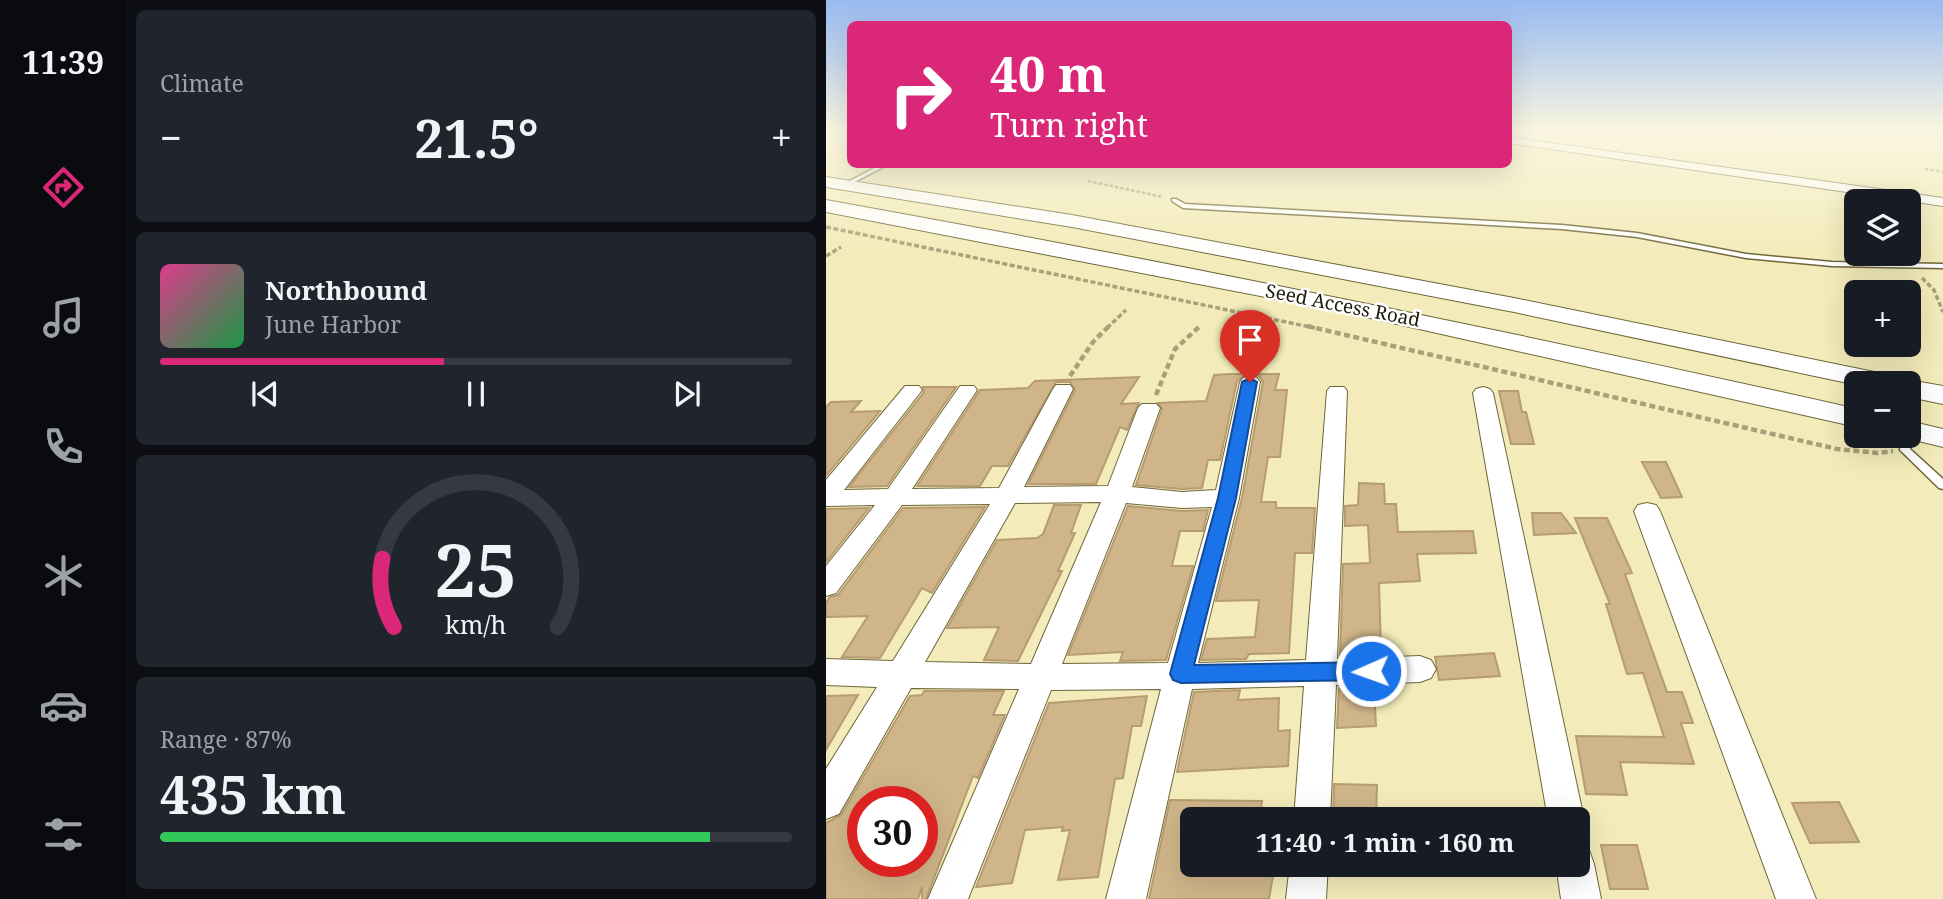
<!DOCTYPE html>
<meta charset="utf-8">
<style>
body{margin:0;font-family:"Noto Serif",serif;background:#20242c;color:#f1f3f6;height:100vh;display:flex;flex-direction:column;font-size:26px;white-space:nowrap}
*{box-sizing:border-box;margin:0}
p{font-size:23px;color:#9ea1a6}
.icon{flex:none;width:38px;height:38px;fill:none;stroke:currentColor;stroke-width:2;stroke-linecap:round;stroke-linejoin:round}
.map{position:relative;flex:1;overflow:hidden}
.panel{display:flex;flex-direction:column;gap:10px;padding:10px;background:#0d0f14;width:700px}
.panel>*{flex:none}
.top-card{position:absolute;left:21px;top:21px;width:665px;height:147px;border-radius:10px;box-shadow:0 7px 28px #0002;background:#db2777;color:#fff;overflow:hidden}
.tools{position:absolute;left:1018px;top:189px;display:grid;gap:14px}
.tools a{display:grid;place-items:center;width:77px;height:77px;border-radius:10px;background:#171b24;box-shadow:0 7px 28px #0002;font-size:35px}
.speed{position:absolute;left:21px;top:786px;display:flex;gap:14px;font-size:35px;font-weight:700;text-align:center}
.speed>*{display:grid;place-content:center;width:91px;height:91px;border-radius:50%;background:#171b24;box-shadow:0 7px 28px #0002;line-height:1}
.speed .limit{border:10px solid #d22;background:#fff;color:#111}
.pin{position:absolute;display:grid;place-items:center;width:60px;height:60px;color:#fff;margin:-72px -30px;border-radius:50% 50% 50% 0;rotate:-45deg;box-shadow:0 0 7px #0007}
.pin .icon{rotate:45deg}
.me{position:absolute;width:77px;margin:-38px;rotate:268deg;stroke-linejoin:round;filter:drop-shadow(0 0 5px #0008)}
.turn{display:flex;align-items:center;gap:24px;height:147px;padding:0 28px;font-size:32px}
.turn .icon{width:91px;height:91px;stroke-width:2.5}
.turn b{display:block;font-size:49px;line-height:60px}
.big{font-size:52px;font-weight:700;line-height:1.1}
.panel .tile{flex:1;display:flex;flex-direction:column;justify-content:center;gap:10px;min-width:0;padding:0 24px;border-radius:10px;background:#20242c}
.panel .dial{align-items:center;gap:0}
.dial svg{height:182px;overflow:visible;fill:none;stroke:#363941;stroke-width:7;stroke-linecap:round;text-anchor:middle}
.dial text{fill:#f1f3f6;stroke:none}
.song{display:flex;align-items:center;gap:21px}
.cover{width:84px;height:84px;border-radius:10px;background:linear-gradient(135deg,hsl(330 70% 55%),hsl(140 70% 35%))}
.played{height:7px;border-radius:4px;background:linear-gradient(90deg,#db2777 45%,#363941 45%)}
.keys{display:flex;justify-content:space-around;direction:ltr}
.heat{display:flex;justify-content:space-between;align-items:center;font-size:38px;direction:ltr}
.charge{height:10px;border-radius:5px;background:linear-gradient(90deg,#34c759 87%,#363941 0)}
.trip{position:absolute;left:354px;top:807px;width:410px;height:70px;border-radius:10px;background:#171b24;box-shadow:0 7px 28px #0002;font-weight:700;line-height:70px;text-align:center}
main{display:flex;flex:1;min-height:0}
.tabs{display:flex;flex-direction:column;width:126px;justify-content:space-around;align-items:center;background:#090b0e;color:#9ea1a6}
.tabs .icon{width:49px;height:49px}
.tabs .active{color:#db2777}
.tabs b{font-size:32px;color:#f1f3f6}
.map>svg:first-child{display:block}
</style>
<main>
<nav class="tabs">
<b>11:39</b>
<svg class="icon active" aria-label="directions" viewBox="0 0 24 24"><path d="M12 3l9 9-9 9-9-9zM9 14v-3h6M13 9l2 2-2 2"/></svg>
<svg class="icon" aria-label="music" viewBox="0 0 24 24"><path d="M9 18V5l10-2v13"/><circle cx="6" cy="18" r="3"/><circle cx="16" cy="16" r="3"/></svg>
<svg class="icon" aria-label="phone" viewBox="0 0 24 24"><path d="M5 4h4l2 5-3 2q2 4 5 5l2-3 5 2v4C11 20 4 13 5 4z"/></svg>
<svg class="icon" aria-label="climate" viewBox="0 0 24 24"><path d="M12 3v18M4 7l16 10M4 17L20 7"/></svg>
<svg class="icon" aria-label="car" viewBox="0 0 24 24"><path d="M5 17H2v-5l4-1 3-4h7l3 4 3 1v5h-3M9 17h6M6 11h13"/><circle cx="7" cy="17" r="2"/><circle cx="17" cy="17" r="2"/></svg>
<svg class="icon" aria-label="filters" viewBox="0 0 24 24"><path d="M4 7h16M4 17h16"/><circle cx="9" cy="7" r="2"/><circle cx="15" cy="17" r="2"/></svg>
</nav>
<section class="panel">
<div class="tile"><p>Climate</p>
<div class="heat"><a>−</a><b class="big">21.5°</b><a>+</a></div>
</div>
<div class="tile">
<div class="song"><i class="cover"></i><div><b>Northbound</b><p>June Harbor</p></div></div>
<div class="played"></div>
<div class="keys"><svg class="icon" aria-label="previous" viewBox="0 0 24 24"><path d="M18 5L8 12l10 7zM5 5v14"/></svg><svg class="icon" aria-label="pause" viewBox="0 0 24 24"><path d="M8 5v14M16 5v14"/></svg><svg class="icon" aria-label="next" viewBox="0 0 24 24"><path d="M6 5l10 7-10 7zM19 5v14"/></svg></div>
</div>
<div class="tile dial"><svg viewBox="0 0 100 80">
<path d="M14 69A42 42 0 1 1 86 69"/>
<path d="M14 69A42 42 0 0 1 9 39" stroke="#db2777"/>
<text x="50" y="56" font-size="32" font-weight="700">25</text>
<text x="50" y="72" font-size="11">km/h</text>
</svg></div>
<div class="tile"><p>Range · 87%</p><b class="big">435 km</b><div class="charge"></div></div>
</section>
<div class="map">
<svg width="1117" height="899" viewBox="0 0 1117 899">
<rect width="100%" height="100%" fill="#f3ebb9"/>
<!-- building -->
<path fill="#d0b58a" stroke="#b69c71" stroke-width="2" fill-rule="evenodd" d="M404,374H422L411,381L394,460H382L376,488L356,489L310,485L336,409L332,403L380,401L388,375Z
M427,374H453L449,390H461L454,457H442L435,502H450V508H489L486,553H469L463,653L423,654L420,659L375,660L381,639L429,637L433,600L390,601L416,498L437,382L433,376Z
M313,377L295,404L313,403L301,430L294,427L270,484H202L249,390L244,382H230L182,466H166L154,486H91L154,390L202,388L209,381Z
M97,387H130L61,486L23,487L98,392Z
M673,391H692L696,412H700L708,444H685Z
M35,401L25,412L54,411L0,476V407L5,402Z
M816,462H840L856,497L835,498Z
M533,483L558,484L559,504H570L572,532L647,531L650,553L591,554L594,581L553,583L555,652L514,656L517,564L544,563L542,525L519,526V506L532,505Z
M228,505H255L245,533H249L232,571H236L192,661L158,660L173,627L121,628L171,540L211,538L217,534Z
M302,506L356,511L382,510L377,531H354L346,566H367L340,660L294,661L297,652L242,655Z
M159,507L106,593L96,588L54,658L16,657L42,616L0,617V603L4,597L12,595L77,508Z
M43,508L0,562V509Z
M706,513H735L750,533L708,535Z
M749,518H781L806,573L799,574L841,692H856L867,723H855L868,764L794,762L801,795L760,794L750,736L838,737L817,673L801,674L780,604H784Z
M668,653L674,676L613,680L609,657Z
M548,686L550,726L511,728L513,688Z
M414,690L412,700L453,698L452,731L464,730L462,766L351,772L368,692Z
M98,691H178L167,715H179L152,778L147,776L100,899H96V887L92,899H0V823L15,815L84,696L96,695ZM37,802H96V861H37Z
M32,695L0,750V696Z
M321,696L315,726H306L297,778L289,779L272,877L232,880L244,830L236,831L237,827L199,830L186,883L150,887L223,703Z
M508,784L551,785L550,819H507Z
M344,800L436,801L434,819H366V864H449L443,899H323Z
M1013,802L1033,842L984,843L966,803Z
M775,845H811L822,889H784Z"/>
<g fill="none" stroke-linecap="round" stroke-linejoin="round">
<defs>
<path id="lane" d="M56,164H63L21,186L16,185Z
M346,199H350L359,204L736,225L811,233L920,254L1006,262L1117,264V268L1006,266L920,258L811,237L736,229L357,208L346,201Z
M1084,434L1085,436L1084,449L1117,479V489L1113,488L1074,450L1075,436H1083Z"/>
<path id="street" d="M682,137L1117,198V206L682,143Z
M424,376L431,378L434,382L413,498L372,663L480,660L501,391L504,387H518L521,391L511,659L594,656L605,660L610,669L605,678L594,682L510,685L504,819H468L478,686L366,689L320,899H280L335,689L225,690L142,899H102L193,689L85,688L13,814L0,819V769L51,687L0,685V659L67,661L164,504L76,505L10,593L0,596V566L49,505L0,506V480L79,386H93L96,390L93,394L18,490L62,489L134,386H148L151,390L86,489L173,488L227,389L230,385H244L247,389L198,487L282,486L312,408L316,404H330L334,408L306,487L356,492L390,490L414,382L417,378ZM275,502L205,664L99,662L189,503ZM300,503L356,508L386,507L342,663L236,664Z
M657,387L664,389L667,393L758,819L751,832V819H722L647,393L650,389Z
M821,503L830,505L834,511L990,899H950L808,511L812,505Z
M751,846L763,850L768,864L775,899H735L730,864H751Z
M464,864H502L500,899H460Z"/>
<path id="secondary" d="M0,177L246,215L688,298L1063,375L1073,377L1076,381L1083,380L1117,386V404L1083,397V383L1031,385L688,312L246,227L0,187Z
M0,200C345,262 689,332 1031,409V427L517,312L0,212Z
M1083,421L1117,429V447L1072,436H1083Z"/>
</defs>
<!-- lane casing -->
<use href="#lane" stroke="#6e6639" stroke-width="3"/>
<!-- street casing -->
<use href="#street" stroke="#6e6639" stroke-width="2"/>
<!-- secondary casing -->
<use href="#secondary" stroke="#6e6639" stroke-width="2"/>
<!-- path-far2 -->
<path stroke="#a7a17a" stroke-width="2.5" stroke-dasharray="3.5 2" stroke-linecap="butt" d="M164,164L182,166
M1099,169L1117,172
M262,181L337,197"/>
<!-- path-far1 -->
<path stroke="#a7a17a" stroke-width="3.5" stroke-dasharray="5 2.5" stroke-linecap="butt" d="M0,227L489,328
M0,256L15,247
M1096,278L1108,290L1117,312
M281,328L300,310"/>
<!-- path -->
<path stroke="#a7a17a" stroke-width="4.5" stroke-dasharray="6 3.5" stroke-linecap="butt" d="M481,326L1011,449L1052,453L1067,451
M244,376L267,342L283,326
M330,395L349,349L373,327"/>
<!-- lane -->
<use href="#lane" fill="#fff" fill-rule="evenodd"/>
<!-- street -->
<use href="#street" fill="#fff" fill-rule="evenodd"/>
<!-- secondary -->
<use href="#secondary" fill="#fff" fill-rule="evenodd"/>
</g>
<!-- sky -->
<linearGradient id="sky" x2="0" y2="1"><stop stop-color="#97baf1"/><stop offset="0.51" stop-color="#faf6e0"/><stop offset="1" stop-color="#faf6e0" stop-opacity="0"/></linearGradient>
<rect width="1117" height="257" fill="url(#sky)"/>
<!-- route -->
<path fill="#1a73e8" stroke="#114b97" stroke-width="2" d="M424,378L431,382L410,498L368,665L545,662L552,665L556,671L552,677L545,680L355,683L347,680L344,674L392,498L416,382Z"/>
<g text-anchor="middle" dominant-baseline="central" stroke-width="5" stroke-linejoin="round" paint-order="stroke">
<!-- far-street labels -->
<g font-size="19" fill="#1e1a08" stroke="#fff">
<text transform="translate(517 305) rotate(11)">Seed Access Road</text>
</g>
</g>
</svg>
<div class="tools">
<a><svg class="icon" aria-label="layers" viewBox="0 0 24 24"><path d="M12 4l9 5-9 5-9-5zM3 14l9 5 9-5"/></svg></a>
<a>+</a>
<a>−</a>
</div>
<div class="speed"><div class="limit">30</div></div>
<div class="pin" style="left:424px;top:382px;background:#d93025"><svg class="icon" aria-label="arrive" viewBox="0 0 24 24"><path d="M6 21V4h12l-3 4 3 4H6"/></svg></div>
<svg class="me" style="left:545px;top:671px" viewBox="-20 -20 40 40"><circle r="17" fill="#1a73e8" stroke="#fff" stroke-width="3"/><path d="M0-11L8 9 0 5-8 9z" fill="#fff"/></svg>
<div class="trip">11:40 · 1 min · 160 m</div>
<div class="top-card">
<div class="turn"><svg class="icon" aria-label="right" viewBox="0 0 24 24"><path d="M7 20v-9h11M14 6l5 5-5 5"/></svg><div><b>40 m</b>Turn right</div></div>
</div>
</div>
</main>
